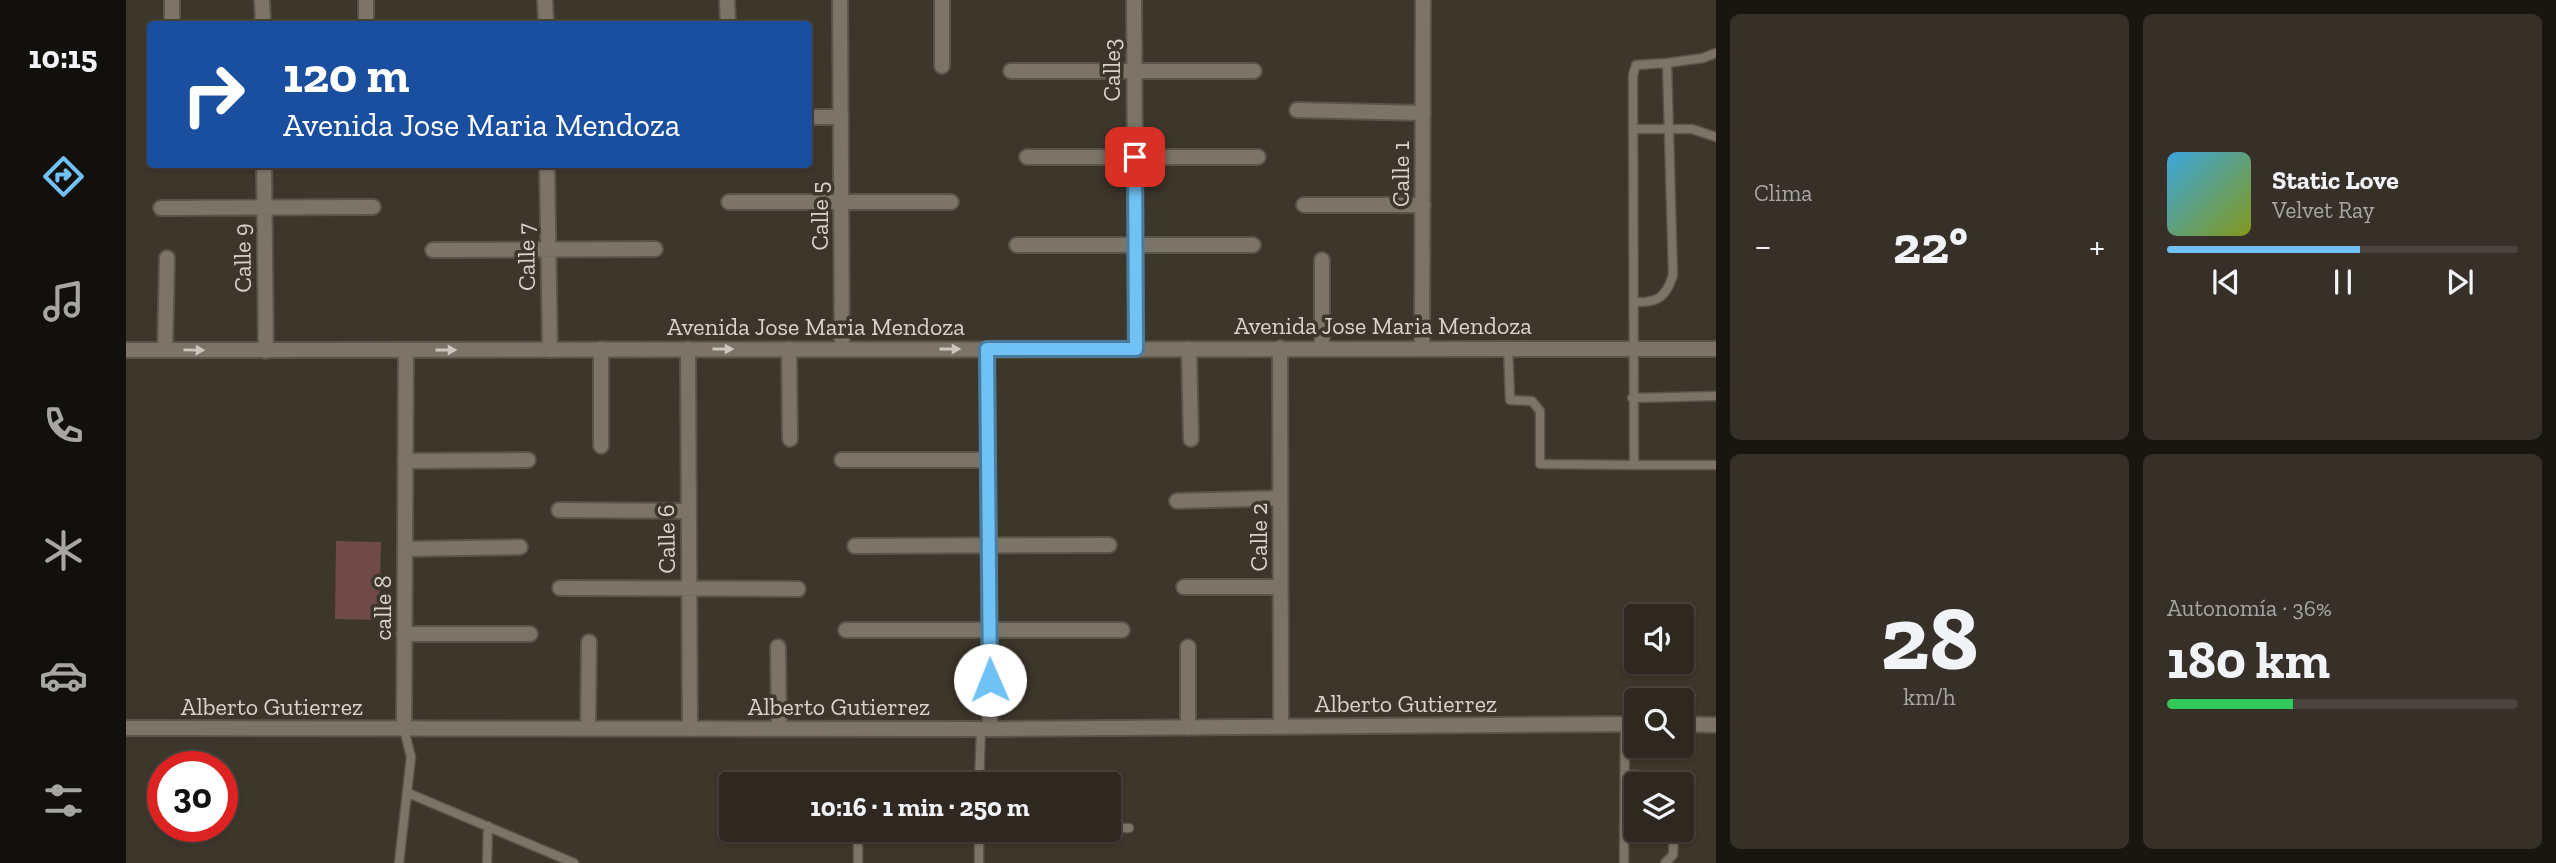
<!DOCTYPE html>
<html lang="es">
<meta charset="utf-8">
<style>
body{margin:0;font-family:"Zilla Slab",serif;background:#363029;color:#f1f3f6;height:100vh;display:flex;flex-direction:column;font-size:26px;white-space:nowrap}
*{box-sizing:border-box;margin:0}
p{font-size:23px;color:#a7a6a5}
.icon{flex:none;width:38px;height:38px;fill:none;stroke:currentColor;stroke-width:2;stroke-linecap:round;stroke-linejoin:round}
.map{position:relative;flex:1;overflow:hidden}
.drawer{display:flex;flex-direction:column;gap:14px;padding:14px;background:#191612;width:840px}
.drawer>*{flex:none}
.banner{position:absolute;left:21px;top:21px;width:665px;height:147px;border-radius:7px;box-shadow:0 2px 5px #0004,0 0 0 2px #49443e;background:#1a4fa0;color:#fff;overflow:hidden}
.fabs{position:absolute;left:1498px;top:604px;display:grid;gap:14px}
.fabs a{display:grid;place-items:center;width:70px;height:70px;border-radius:7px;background:#2e2820;box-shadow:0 2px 5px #0004,0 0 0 2px #49443e;font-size:35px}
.speed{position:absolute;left:21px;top:751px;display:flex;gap:14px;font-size:35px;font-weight:700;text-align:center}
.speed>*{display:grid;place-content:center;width:91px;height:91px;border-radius:50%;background:#2e2820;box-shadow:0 2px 5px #0004,0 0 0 2px #49443e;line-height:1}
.speed .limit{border:10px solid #d22;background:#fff;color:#111}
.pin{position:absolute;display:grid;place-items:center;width:60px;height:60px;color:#fff;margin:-30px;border-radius:14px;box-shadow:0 4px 10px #0006}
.me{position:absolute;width:77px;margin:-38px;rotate:359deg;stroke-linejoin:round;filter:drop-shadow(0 0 5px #0008)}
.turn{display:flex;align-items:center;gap:24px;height:147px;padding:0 21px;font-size:32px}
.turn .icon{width:91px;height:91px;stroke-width:2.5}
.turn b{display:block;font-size:49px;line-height:60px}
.big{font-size:52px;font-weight:700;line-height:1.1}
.drawer .tile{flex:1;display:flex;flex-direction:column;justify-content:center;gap:10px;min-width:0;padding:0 24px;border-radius:10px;background:#363029}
.drawer .dial{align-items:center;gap:0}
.dial b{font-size:91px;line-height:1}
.song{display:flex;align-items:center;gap:21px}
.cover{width:84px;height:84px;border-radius:10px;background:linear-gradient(135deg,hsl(200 70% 55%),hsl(70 70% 35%))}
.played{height:7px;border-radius:4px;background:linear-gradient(90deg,#70c1f4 55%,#49443e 55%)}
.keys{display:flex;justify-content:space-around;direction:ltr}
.heat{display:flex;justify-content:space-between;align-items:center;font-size:38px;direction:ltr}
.charge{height:10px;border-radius:5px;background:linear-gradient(90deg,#34c759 36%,#49443e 0)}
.drawer .tiles{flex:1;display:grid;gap:14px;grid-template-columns:repeat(2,1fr)}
.trip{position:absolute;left:593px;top:772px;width:402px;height:70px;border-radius:7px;background:#2e2820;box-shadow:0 2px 5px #0004,0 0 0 2px #49443e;font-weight:700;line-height:70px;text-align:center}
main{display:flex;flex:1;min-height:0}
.menu{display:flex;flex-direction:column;width:126px;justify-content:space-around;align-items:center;background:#12100d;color:#a7a6a5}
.menu .icon{width:49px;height:49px}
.menu .selected{color:#70c1f4}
.menu b{font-size:32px;color:#f1f3f6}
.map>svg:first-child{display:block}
</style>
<main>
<nav class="menu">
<b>10:15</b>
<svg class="icon selected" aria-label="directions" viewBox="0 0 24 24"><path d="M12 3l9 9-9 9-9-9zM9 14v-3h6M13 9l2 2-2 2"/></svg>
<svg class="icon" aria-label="music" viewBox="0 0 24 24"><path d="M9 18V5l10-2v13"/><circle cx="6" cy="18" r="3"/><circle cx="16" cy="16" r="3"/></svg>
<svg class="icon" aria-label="phone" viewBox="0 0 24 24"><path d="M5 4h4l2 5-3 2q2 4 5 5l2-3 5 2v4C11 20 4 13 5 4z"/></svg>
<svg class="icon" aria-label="climate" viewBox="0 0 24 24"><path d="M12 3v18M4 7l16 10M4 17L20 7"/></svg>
<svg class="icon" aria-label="car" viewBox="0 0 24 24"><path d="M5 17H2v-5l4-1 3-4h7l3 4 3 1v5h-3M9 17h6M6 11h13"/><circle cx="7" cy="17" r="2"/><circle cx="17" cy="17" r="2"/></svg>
<svg class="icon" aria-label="filters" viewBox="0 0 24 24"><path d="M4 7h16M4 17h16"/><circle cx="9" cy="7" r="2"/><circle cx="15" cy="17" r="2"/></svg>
</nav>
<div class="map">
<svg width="1590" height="863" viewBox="0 0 1590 863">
<rect width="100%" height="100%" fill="#3d362a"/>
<!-- green -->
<path fill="#704a48" d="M210,541L255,542L253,620L209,619Z"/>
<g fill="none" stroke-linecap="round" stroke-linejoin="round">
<defs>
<path id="service" d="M1541,63L1577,58L1590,53
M1507,129H1566L1590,137
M1508,302C1531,303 1540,298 1547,275L1541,63L1510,65L1507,75L1508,465H1590
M1382,347L1384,400L1406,401L1414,411V464L1508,465
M1506,398L1590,396
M1499,774L1544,777L1548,784
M853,784L855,729
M282,793L448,863
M984,828H1003
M853,830V863
M273,863L285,757L278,729
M361,863L362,826
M732,863V830
M1498,863L1499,724
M1539,863L1547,855L1548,830"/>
<path id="minor" d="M136,0L137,24
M419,0L420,24
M601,0L602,24
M714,0L716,348
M816,0V66
M1008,0L1010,349
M46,24V0
M240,24V0
M885,71H1128
M1171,110L1297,113
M682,117H715
M901,157H1132
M138,164L140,351
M421,164L424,350
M603,202H825
M1178,205H1297
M35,208L247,207
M891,245H1127
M307,250L529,249
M1196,260V348
M1154,348L1155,727
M1296,348L1297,0
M475,349V446
M562,349L564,729
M663,349L664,439
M861,349L864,729
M1063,349L1065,439
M39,350L41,258
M716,460H862
M279,461L402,460
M1051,501L1154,498
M433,510L563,511
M729,546L983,545
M279,549L394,547
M1058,587H1154
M434,588L672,589
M720,630H996
M278,634H404
M652,647L653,729
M1062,647V728
M1556,724L1590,725
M0,728L864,729L1510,724
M278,729L280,351
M462,729L463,642"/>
<path id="tertiary" d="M0,350L1590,349"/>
</defs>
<!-- service casing -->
<use href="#service" stroke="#5a554a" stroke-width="11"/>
<!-- minor casing -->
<use href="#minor" stroke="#5a554a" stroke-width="18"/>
<!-- tertiary casing -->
<use href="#tertiary" stroke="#5a554a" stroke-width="18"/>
<!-- service -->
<use href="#service" stroke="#7c7567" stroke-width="8"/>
<!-- minor -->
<use href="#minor" stroke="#7c7567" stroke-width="14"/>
<!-- tertiary -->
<use href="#tertiary" stroke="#7c7567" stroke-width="14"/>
</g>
<!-- one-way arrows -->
<defs><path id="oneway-solid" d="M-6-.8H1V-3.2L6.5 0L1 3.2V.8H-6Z" transform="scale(1.75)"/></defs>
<g fill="#cac6be">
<use href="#oneway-solid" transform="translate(597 349)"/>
<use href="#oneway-solid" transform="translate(824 349)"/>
<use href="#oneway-solid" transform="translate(68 350) rotate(1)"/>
<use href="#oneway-solid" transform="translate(320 350)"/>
</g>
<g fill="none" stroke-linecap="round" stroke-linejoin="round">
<defs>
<path id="route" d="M864,680L861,349H1010L1009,157"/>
</defs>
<!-- route casing -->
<use href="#route" stroke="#497d9f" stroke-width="18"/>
<!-- route -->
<use href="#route" stroke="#70c1f4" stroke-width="12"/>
</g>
<g text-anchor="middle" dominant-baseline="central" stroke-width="7" stroke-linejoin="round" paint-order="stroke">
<!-- street labels -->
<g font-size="24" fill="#d8d4cd" stroke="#3d362a">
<text transform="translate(985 70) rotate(-90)">Calle3</text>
<text transform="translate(1274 174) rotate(-90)">Calle 1</text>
<text transform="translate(693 216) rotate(-90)">Calle 5</text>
<text transform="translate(400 257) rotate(-91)">Calle 7</text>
<text transform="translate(116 258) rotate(-91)">Calle 9</text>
<text x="1257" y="325">Avenida Jose Maria Mendoza</text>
<text x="690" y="326">Avenida Jose Maria Mendoza</text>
<text transform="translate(1132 537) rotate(-90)">Calle 2</text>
<text transform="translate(540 539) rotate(-91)">Calle 6</text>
<text transform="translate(256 608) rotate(-90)">calle 8</text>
<text x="1280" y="703">Alberto Gutierrez</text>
<text x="146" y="706">Alberto Gutierrez</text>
<text x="713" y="706">Alberto Gutierrez</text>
</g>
</g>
</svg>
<div class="fabs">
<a><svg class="icon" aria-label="sound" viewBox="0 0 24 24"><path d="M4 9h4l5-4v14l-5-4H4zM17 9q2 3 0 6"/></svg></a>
<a><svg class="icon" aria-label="search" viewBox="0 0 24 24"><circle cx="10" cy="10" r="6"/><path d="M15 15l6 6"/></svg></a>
<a><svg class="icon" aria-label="layers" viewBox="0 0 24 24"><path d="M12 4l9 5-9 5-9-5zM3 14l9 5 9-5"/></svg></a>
</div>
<div class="speed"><div class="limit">30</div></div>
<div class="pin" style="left:1009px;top:157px;background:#d93025"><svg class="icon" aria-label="arrive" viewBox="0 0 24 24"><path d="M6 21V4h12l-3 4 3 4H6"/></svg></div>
<svg class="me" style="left:864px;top:680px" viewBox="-20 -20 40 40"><circle r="19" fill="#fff"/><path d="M0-13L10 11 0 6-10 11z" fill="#70c1f4"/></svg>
<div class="trip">10:16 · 1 min · 250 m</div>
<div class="banner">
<div class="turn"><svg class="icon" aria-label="right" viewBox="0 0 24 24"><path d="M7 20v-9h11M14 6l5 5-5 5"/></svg><div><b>120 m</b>Avenida Jose Maria Mendoza</div></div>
</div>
</div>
<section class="drawer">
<div class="tiles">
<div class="tile"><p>Clima</p>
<div class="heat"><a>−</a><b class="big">22°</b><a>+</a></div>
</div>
<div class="tile">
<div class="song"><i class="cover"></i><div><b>Static Love</b><p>Velvet Ray</p></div></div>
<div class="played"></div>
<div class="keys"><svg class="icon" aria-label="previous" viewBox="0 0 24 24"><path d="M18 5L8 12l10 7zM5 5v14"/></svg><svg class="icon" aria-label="pause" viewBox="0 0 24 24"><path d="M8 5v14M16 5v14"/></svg><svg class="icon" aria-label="next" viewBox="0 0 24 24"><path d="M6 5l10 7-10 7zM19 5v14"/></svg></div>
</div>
<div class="tile dial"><b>28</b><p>km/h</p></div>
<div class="tile"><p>Autonomía · 36%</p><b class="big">180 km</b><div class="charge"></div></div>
</div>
</section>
</main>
